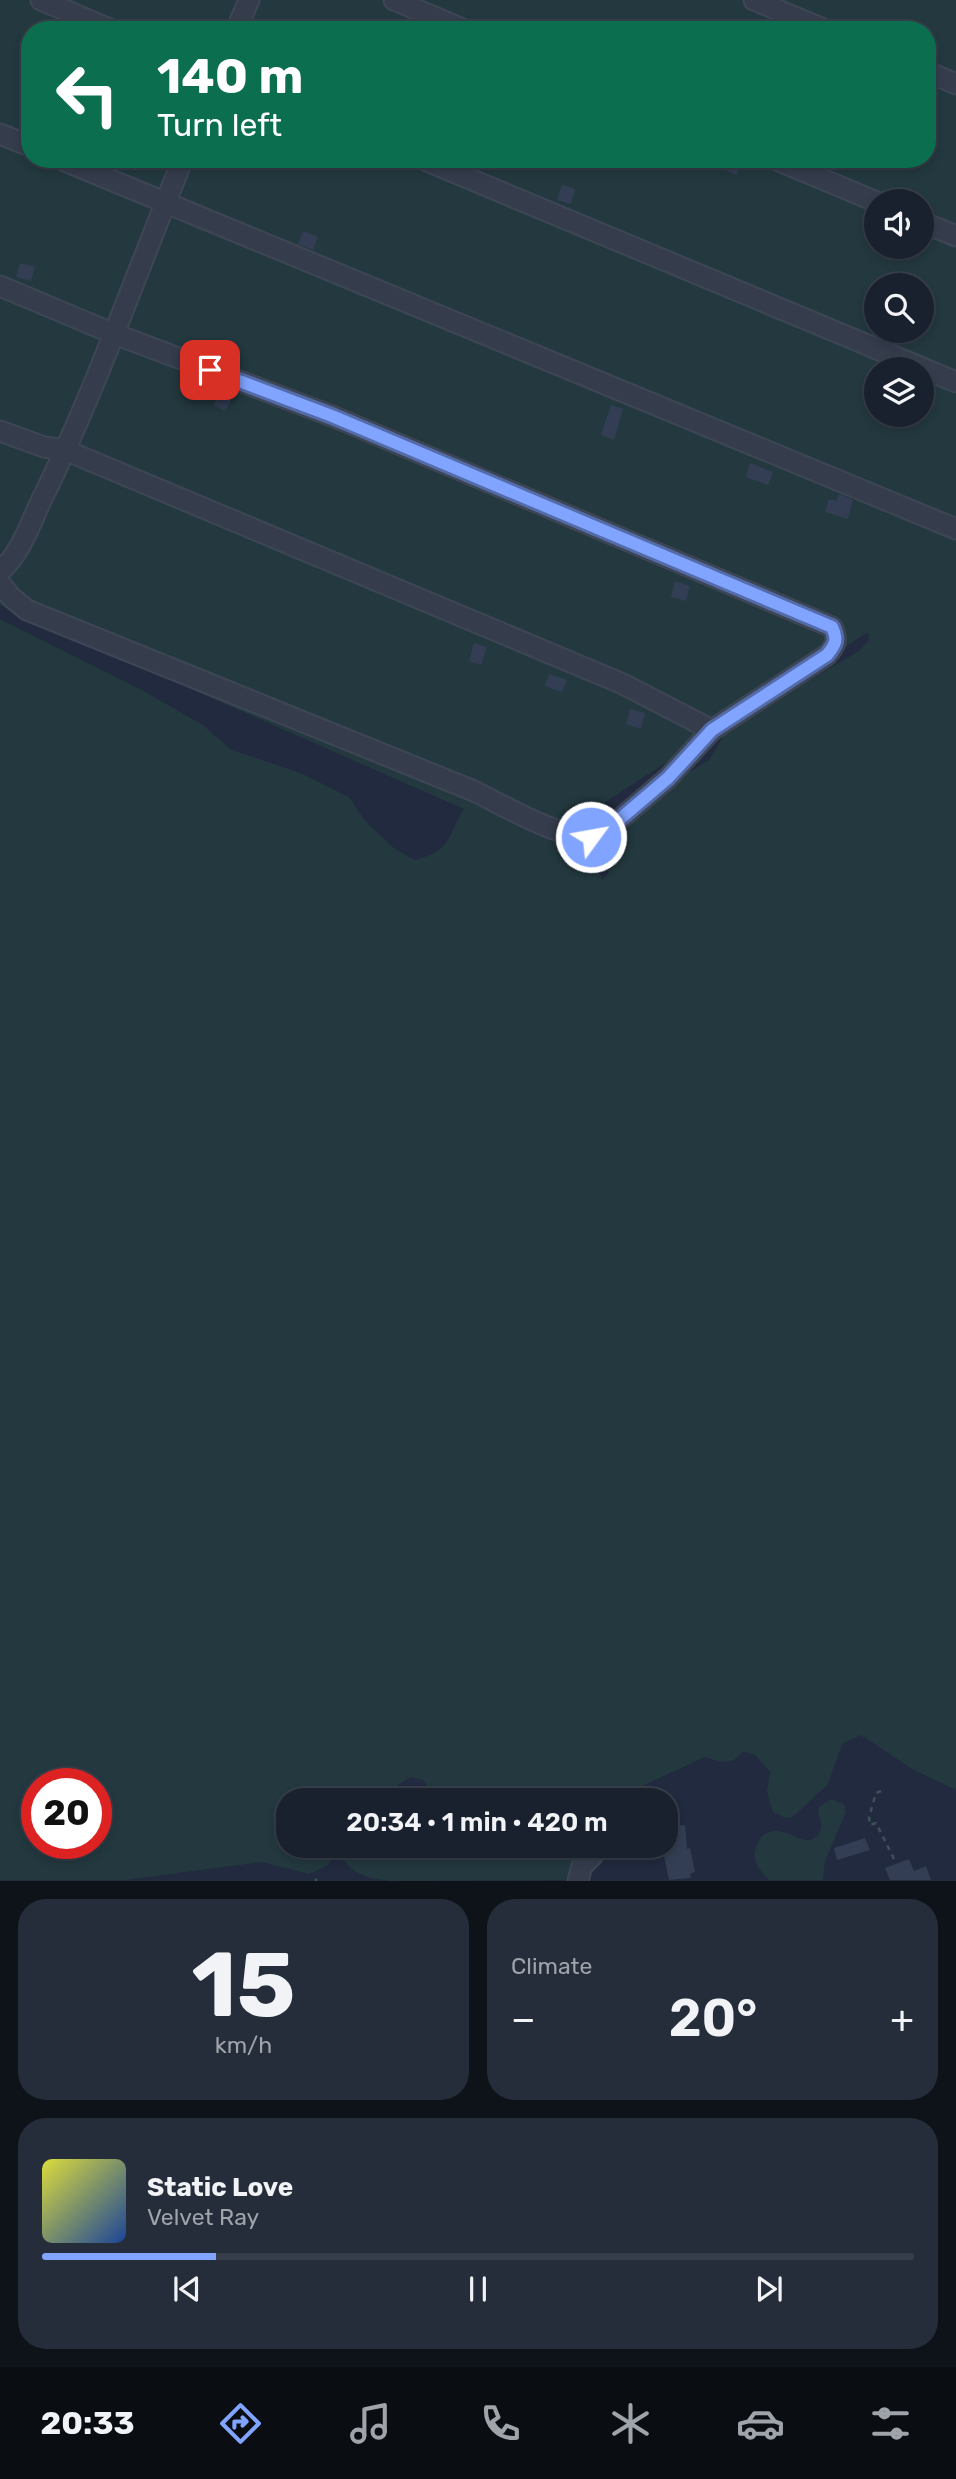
<!DOCTYPE html>
<meta charset="utf-8">
<style>
body{margin:0;font-family:Rubik,sans-serif;background:#262d3a;color:#f1f3f6;height:100vh;display:flex;flex-direction:column;font-size:26px;white-space:nowrap}
*{box-sizing:border-box;margin:0}
p{font-size:23px;color:#9fa3aa}
.icon{flex:none;width:38px;height:38px;fill:none;stroke:currentColor;stroke-width:2;stroke-linecap:round;stroke-linejoin:round}
.map{position:relative;height:1881px;overflow:hidden}
.sheet{display:flex;flex-direction:column;gap:18px;padding:18px;background:#0e1219;flex:1}
.sheet>*{flex:none}
.top-card{position:absolute;left:21px;top:21px;width:915px;height:147px;border-radius:28px;box-shadow:0 4px 10px #0003,0 0 0 2px #373e4a;background:#0b6e4f;color:#fff;overflow:hidden}
.fabs{position:absolute;left:864px;top:189px;display:grid;gap:14px}
.fabs a{display:grid;place-items:center;width:70px;height:70px;border-radius:50%;background:#19202e;box-shadow:0 4px 10px #0003,0 0 0 2px #373e4a;font-size:35px}
.speed{position:absolute;left:21px;top:1768px;display:flex;gap:14px;font-size:35px;font-weight:700;text-align:center}
.speed>*{display:grid;place-content:center;width:91px;height:91px;border-radius:50%;background:#19202e;box-shadow:0 4px 10px #0003,0 0 0 2px #373e4a;line-height:1}
.speed .limit{border:10px solid #d22;background:#fff;color:#111}
.pin{position:absolute;display:grid;place-items:center;width:60px;height:60px;color:#fff;margin:-30px;border-radius:14px;box-shadow:0 4px 10px #0006}
.me{position:absolute;width:77px;margin:-38px;rotate:58deg;stroke-linejoin:round;filter:drop-shadow(0 0 5px #0008)}
.turn{display:flex;align-items:center;gap:24px;height:147px;padding:0 21px;font-size:32px}
.turn .icon{width:91px;height:91px;stroke-width:2.5}
.turn b{display:block;font-size:49px;line-height:60px}
.big{font-size:52px;font-weight:600;line-height:1.1}
.sheet .card{flex:1;display:flex;flex-direction:column;justify-content:center;gap:10px;min-width:0;padding:0 24px;border-radius:28px;background:#262d3a}
.sheet .dial{align-items:center;gap:0}
.dial b{font-size:91px;line-height:1}
.song{display:flex;align-items:center;gap:21px}
.cover{width:84px;height:84px;border-radius:10px;background:linear-gradient(135deg,hsl(60 70% 55%),hsl(220 70% 35%))}
.played{height:7px;border-radius:4px;background:linear-gradient(90deg,#80a4ff 20%,#373e4a 20%)}
.keys{display:flex;justify-content:space-around;direction:ltr}
.heat{display:flex;justify-content:space-between;align-items:center;font-size:38px;direction:ltr}
.sheet .tiles{flex:1;display:grid;gap:18px;grid-template-columns:1fr 1fr}
.card:last-child{grid-column:span 2}
.trip{position:absolute;left:276px;top:1788px;width:402px;height:70px;border-radius:28px;background:#19202e;box-shadow:0 4px 10px #0003,0 0 0 2px #373e4a;font-weight:600;line-height:70px;text-align:center}
.dock{display:flex;height:112px;justify-content:space-around;align-items:center;background:#0a0d12;color:#9fa3aa}
.dock .icon{width:49px;height:49px}
.dock .selected{color:#80a4ff}
.dock b{font-size:32px;color:#f1f3f6}
.map>svg:first-child{display:block}
</style>
<div class="map">
<svg width="956" height="1881" viewBox="0 0 956 1881">
<rect width="100%" height="100%" fill="#212a3e"/>
<!-- green -->
<path fill="#23393f" fill-rule="evenodd" d="M0,0H956V1790L912,1769L861,1735L842,1744L828,1784L793,1817L785,1818L773,1812L767,1792L770,1772L754,1754L743,1752L733,1761L721,1762L705,1757L640,1787L634,1801H429L430,1791L423,1780L411,1777L372,1801H289V1846H339L328,1865L309,1874L262,1862L125,1880H0V619L140,689L203,725L230,749L303,774L349,797L366,822L395,849L415,860C453,850 446,837 464,809L0,605ZM30,30H928V159H30ZM877,201H922V247H877ZM877,285H922V331H877ZM877,369H922V415H877ZM868,632L869,640L859,651L728,728L709,760L678,779L610,840L608,874L602,880L590,844L559,832ZM37,1783H96V1843H37Z
M831,1799L844,1804L846,1812L825,1861L823,1880H769C754,1865 749,1855 762,1836C767,1833 772,1830 778,1831C791,1831 809,1850 819,1833C825,1824 816,1816 819,1807Z
M354,1846H605L587,1854L566,1880L393,1881C373,1879 357,1878 344,1860L345,1855Z"/>
<!-- building -->
<path fill="#333e54" d="M697,159H730L740,162L737,175Z
M562,185L575,189L571,204L557,200Z
M303,231L318,237L313,250L298,244Z
M20,263L35,267L31,281L16,277Z
M221,390L233,396L225,411L213,405Z
M611,405L623,409L614,440L601,435Z
M750,463L773,472L768,485L746,477Z
M839,494L853,500L848,519L825,512L829,499L837,501Z
M675,581L690,586L686,601L671,597Z
M474,643L487,647L481,665L469,661Z
M549,674L567,680L562,692L545,686Z
M630,709L645,713L641,729L626,724Z
M685,1825L687,1849L690,1848L695,1872L690,1874L691,1878L669,1880L662,1846H673L671,1826Z
M865,1838L870,1850L837,1860L834,1848Z
M909,1859L914,1871L926,1866L931,1880H890L885,1868Z"/>
<g fill="none" stroke-linecap="round" stroke-linejoin="round">
<defs>
<path id="minor" d="M41,0L112,30
M394,0L465,30
M754,0L826,30
M236,30L249,0
M928,72L956,84
M0,134L30,146
M60,159L956,529
M422,159L956,382
M774,159L877,202
M922,222L956,236
M0,286L112,333L332,416L832,627C838,640 836,645 827,655L712,730L668,778L600,836C563,842 507,807 474,791L27,610L11,597L0,583
M0,431L44,447L65,450L623,684L712,730
M0,571C19,556 30,525 40,503C95,392 136,274 183,159
M578,1881L582,1866L593,1855"/>
</defs>
<!-- minor casing -->
<use href="#minor" stroke="#3e4656" stroke-width="23"/>
<!-- path -->
<path stroke="#3c5257" stroke-width="2.5" stroke-dasharray="5 5" stroke-linecap="butt" d="M881,1791L876,1793L869,1817L870,1825L876,1823L896,1863
M315,1881L317,1879"/>
<!-- minor -->
<use href="#minor" stroke="#353d4d" stroke-width="19"/>
</g>
<g fill="none" stroke-linecap="round" stroke-linejoin="round">
<defs>
<path id="route" d="M210,370L332,416L832,627C838,640 836,644 827,655L712,730L668,778L600,836L591,837"/>
</defs>
<!-- route casing -->
<use href="#route" stroke="#536ba6" stroke-width="18"/>
<!-- route -->
<use href="#route" stroke="#80a4ff" stroke-width="12"/>
</g>
</svg>
<div class="fabs">
<a><svg class="icon" aria-label="sound" viewBox="0 0 24 24"><path d="M4 9h4l5-4v14l-5-4H4zM17 9q2 3 0 6"/></svg></a>
<a><svg class="icon" aria-label="search" viewBox="0 0 24 24"><circle cx="10" cy="10" r="6"/><path d="M15 15l6 6"/></svg></a>
<a><svg class="icon" aria-label="layers" viewBox="0 0 24 24"><path d="M12 4l9 5-9 5-9-5zM3 14l9 5 9-5"/></svg></a>
</div>
<div class="speed"><div class="limit">20</div></div>
<div class="pin" style="left:210px;top:370px;background:#d93025"><svg class="icon" aria-label="arrive" viewBox="0 0 24 24"><path d="M6 21V4h12l-3 4 3 4H6"/></svg></div>
<svg class="me" style="left:591px;top:837px" viewBox="-20 -20 40 40"><circle r="17" fill="#80a4ff" stroke="#fff" stroke-width="3"/><path d="M0-11L8 9 0 5-8 9z" fill="#fff"/></svg>
<div class="trip">20:34 · 1 min · 420 m</div>
<div class="top-card">
<div class="turn"><svg class="icon" aria-label="left" viewBox="0 0 24 24"><path d="M17 20v-9H6M10 6l-5 5 5 5"/></svg><div><b>140 m</b>Turn left</div></div>
</div>
</div>
<section class="sheet">
<div class="tiles">
<div class="card dial"><b>15</b><p>km/h</p></div>
<div class="card"><p>Climate</p>
<div class="heat"><a>−</a><b class="big">20°</b><a>+</a></div>
</div>
<div class="card">
<div class="song"><i class="cover"></i><div><b>Static Love</b><p>Velvet Ray</p></div></div>
<div class="played"></div>
<div class="keys"><svg class="icon" aria-label="previous" viewBox="0 0 24 24"><path d="M18 5L8 12l10 7zM5 5v14"/></svg><svg class="icon" aria-label="pause" viewBox="0 0 24 24"><path d="M8 5v14M16 5v14"/></svg><svg class="icon" aria-label="next" viewBox="0 0 24 24"><path d="M6 5l10 7-10 7zM19 5v14"/></svg></div>
</div>
</div>
</section>
<nav class="dock">
<b>20:33</b>
<svg class="icon selected" aria-label="directions" viewBox="0 0 24 24"><path d="M12 3l9 9-9 9-9-9zM9 14v-3h6M13 9l2 2-2 2"/></svg>
<svg class="icon" aria-label="music" viewBox="0 0 24 24"><path d="M9 18V5l10-2v13"/><circle cx="6" cy="18" r="3"/><circle cx="16" cy="16" r="3"/></svg>
<svg class="icon" aria-label="phone" viewBox="0 0 24 24"><path d="M5 4h4l2 5-3 2q2 4 5 5l2-3 5 2v4C11 20 4 13 5 4z"/></svg>
<svg class="icon" aria-label="climate" viewBox="0 0 24 24"><path d="M12 3v18M4 7l16 10M4 17L20 7"/></svg>
<svg class="icon" aria-label="car" viewBox="0 0 24 24"><path d="M5 17H2v-5l4-1 3-4h7l3 4 3 1v5h-3M9 17h6M6 11h13"/><circle cx="7" cy="17" r="2"/><circle cx="17" cy="17" r="2"/></svg>
<svg class="icon" aria-label="filters" viewBox="0 0 24 24"><path d="M4 7h16M4 17h16"/><circle cx="9" cy="7" r="2"/><circle cx="15" cy="17" r="2"/></svg>
</nav>
